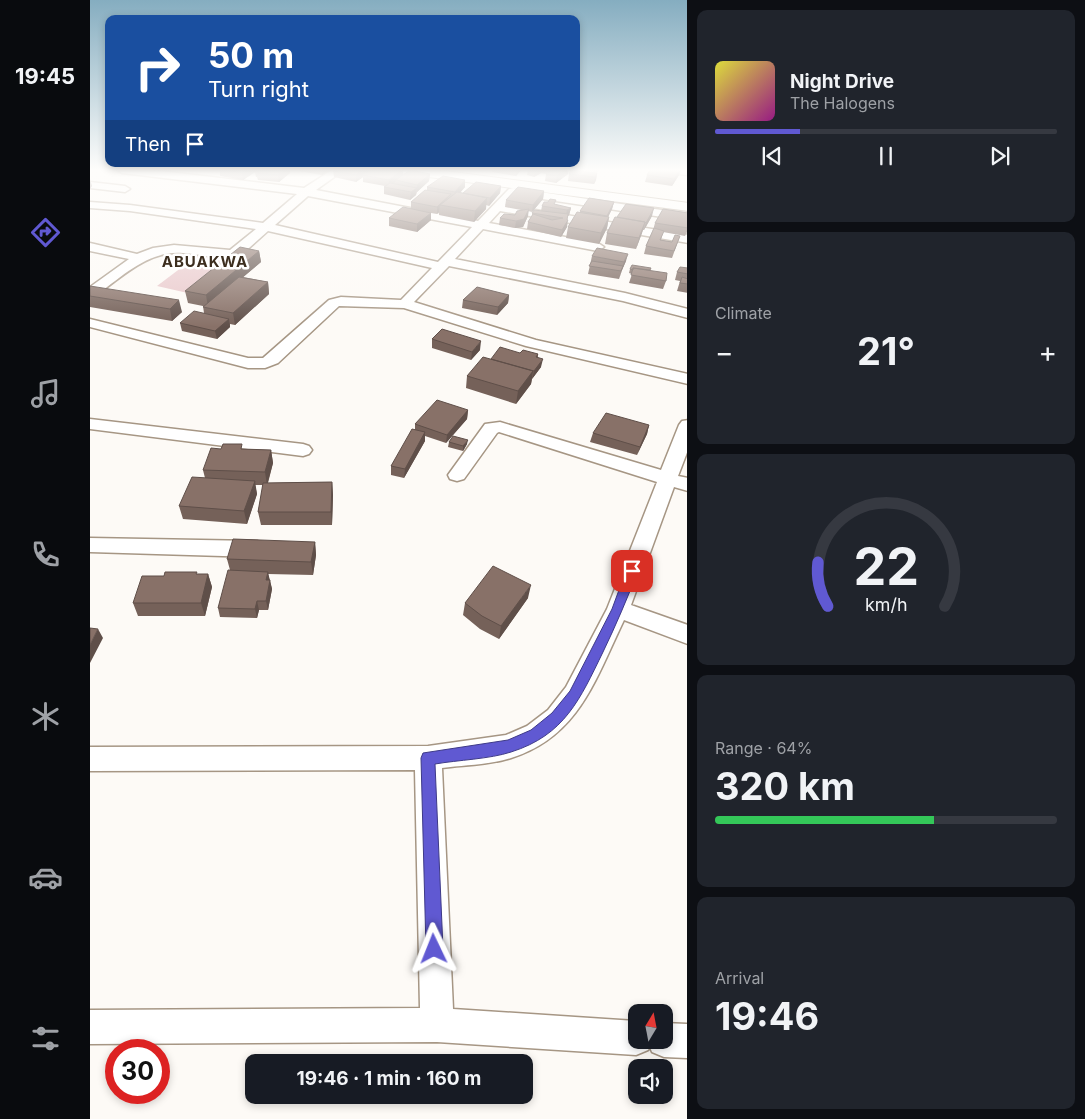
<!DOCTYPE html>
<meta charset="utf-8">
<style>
body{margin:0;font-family:Inter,sans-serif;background:#20242c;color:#f1f3f6;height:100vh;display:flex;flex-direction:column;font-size:19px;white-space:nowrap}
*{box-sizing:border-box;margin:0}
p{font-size:16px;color:#9ea1a6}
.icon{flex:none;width:28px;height:28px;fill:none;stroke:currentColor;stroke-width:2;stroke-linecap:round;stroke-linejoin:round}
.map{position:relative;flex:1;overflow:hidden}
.details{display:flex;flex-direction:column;gap:10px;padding:10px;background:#0d0f14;width:398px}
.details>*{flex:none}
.top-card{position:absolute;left:15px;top:15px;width:475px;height:152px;border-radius:10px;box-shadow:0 2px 8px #0003;background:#1a4fa0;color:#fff;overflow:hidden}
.needle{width:32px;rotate:10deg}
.controls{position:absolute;left:538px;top:1004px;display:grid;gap:10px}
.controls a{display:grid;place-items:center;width:45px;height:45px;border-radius:10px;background:#171b24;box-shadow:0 2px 8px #0003;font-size:25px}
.speed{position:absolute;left:15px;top:1039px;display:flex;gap:10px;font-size:25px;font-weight:700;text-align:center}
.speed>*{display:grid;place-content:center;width:65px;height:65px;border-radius:50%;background:#171b24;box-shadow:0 2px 8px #0003;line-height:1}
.speed .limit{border:8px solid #d22;background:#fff;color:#111}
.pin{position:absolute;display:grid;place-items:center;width:42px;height:42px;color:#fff;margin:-21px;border-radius:10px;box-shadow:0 2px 8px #0006}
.me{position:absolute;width:55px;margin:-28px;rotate:358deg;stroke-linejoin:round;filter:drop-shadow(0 0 4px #0008)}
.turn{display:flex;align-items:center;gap:18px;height:105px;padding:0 20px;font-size:22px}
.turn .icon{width:65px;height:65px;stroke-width:2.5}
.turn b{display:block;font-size:35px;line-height:42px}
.then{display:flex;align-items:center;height:48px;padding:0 20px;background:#0003;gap:10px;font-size:19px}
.big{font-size:38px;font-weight:700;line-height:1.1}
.details .widget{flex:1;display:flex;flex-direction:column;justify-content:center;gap:8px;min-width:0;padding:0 18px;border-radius:10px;background:#20242c}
.details .dial{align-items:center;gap:0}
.dial svg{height:130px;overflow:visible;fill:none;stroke:#363941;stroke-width:7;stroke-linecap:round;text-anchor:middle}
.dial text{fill:#f1f3f6;stroke:none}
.song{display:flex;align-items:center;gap:15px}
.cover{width:60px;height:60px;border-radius:8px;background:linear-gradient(135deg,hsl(60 70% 55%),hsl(310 70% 35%))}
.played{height:5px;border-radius:2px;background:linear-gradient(90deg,#6059d2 25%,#363941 25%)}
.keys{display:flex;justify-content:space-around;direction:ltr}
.heat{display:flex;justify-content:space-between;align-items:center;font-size:28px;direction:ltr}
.charge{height:8px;border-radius:4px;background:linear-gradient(90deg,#34c759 64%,#363941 0)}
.trip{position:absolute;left:155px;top:1054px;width:288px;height:50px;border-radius:10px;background:#171b24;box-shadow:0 2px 8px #0003;font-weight:700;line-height:50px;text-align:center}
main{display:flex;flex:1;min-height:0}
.tab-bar{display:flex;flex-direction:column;width:90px;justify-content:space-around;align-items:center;background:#090b0e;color:#9ea1a6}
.tab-bar .icon{width:35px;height:35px}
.tab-bar .selected{color:#6059d2}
.tab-bar b{font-size:22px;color:#f1f3f6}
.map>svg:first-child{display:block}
</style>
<main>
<nav class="tab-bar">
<b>19:45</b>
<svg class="icon selected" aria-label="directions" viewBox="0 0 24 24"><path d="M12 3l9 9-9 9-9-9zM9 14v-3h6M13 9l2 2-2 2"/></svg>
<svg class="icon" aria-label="music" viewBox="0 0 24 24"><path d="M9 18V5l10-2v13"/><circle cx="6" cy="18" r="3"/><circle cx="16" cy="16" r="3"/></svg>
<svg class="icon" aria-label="phone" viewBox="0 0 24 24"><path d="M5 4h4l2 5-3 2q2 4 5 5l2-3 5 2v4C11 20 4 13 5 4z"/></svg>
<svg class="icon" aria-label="climate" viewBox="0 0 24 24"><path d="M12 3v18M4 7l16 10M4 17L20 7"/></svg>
<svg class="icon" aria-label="car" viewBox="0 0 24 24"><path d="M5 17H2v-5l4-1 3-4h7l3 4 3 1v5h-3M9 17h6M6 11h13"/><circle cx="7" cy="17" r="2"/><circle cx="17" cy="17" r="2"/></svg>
<svg class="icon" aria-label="filters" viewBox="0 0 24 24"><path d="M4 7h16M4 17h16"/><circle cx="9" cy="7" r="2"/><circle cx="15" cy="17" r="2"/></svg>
</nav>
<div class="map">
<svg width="598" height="1119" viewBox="0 0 598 1119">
<rect width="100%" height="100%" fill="#fdfaf6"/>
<!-- green -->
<path fill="#e9c8cb" d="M108,255L140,263L102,294L67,286Z"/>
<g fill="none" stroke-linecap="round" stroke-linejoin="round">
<defs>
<path id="minor" d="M27,170H62L214,188L242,170H254L226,190L388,221L419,189L423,188L598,214V221L426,195L415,205L598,235V243L410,211L399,223L508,243L514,247L508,251L393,229L365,259L535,293L598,309V318L533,301L359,266L324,302L446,340L598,374V384L436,346L314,308L249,306L188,363L175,368H158L0,327V319L158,358H173L239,300L251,297L311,300L342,268L178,231L150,256C131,261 112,254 93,253C58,250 32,277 5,296L0,297V287L39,259L0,251V243L47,254L63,248L84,245L140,250L166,229L40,211L0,208V202L40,205L173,223L207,194L32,173ZM218,196L382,227L348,262L185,225Z
M576,170H598V175L581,173Z
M0,182L35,186L40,189L35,192L0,188Z
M0,419L213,444L219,446L222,450L219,454L213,456L0,429Z
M598,420V450L588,476L598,478V491L584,487L541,605L598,625V644L534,620C506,678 489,737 421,758C399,765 374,765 352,768L363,1009L546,1021V1040H574V1023L598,1024V1058L574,1057L562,1052L560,1047L558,1050L546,1055L347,1042L0,1044V1010L330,1008L325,770L0,771V747L338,746L416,735L437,726L458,710L476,687L517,609L567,482L409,432L407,433L374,479L367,481L360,479L358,475L395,424L410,422L571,470L589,425L592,421Z
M0,538L167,541L174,544L177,549L174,554L167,557L0,552Z"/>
<path id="primary" d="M309,170H348L598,203V211L316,174Z"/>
</defs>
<!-- minor casing -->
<use href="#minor" stroke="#a69684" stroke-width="3"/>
<!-- primary casing -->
<use href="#primary" stroke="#a69684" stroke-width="2"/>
<!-- minor -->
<use href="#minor" fill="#fff" fill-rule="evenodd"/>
<!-- primary -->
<use href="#primary" fill="#fff" fill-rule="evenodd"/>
</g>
<!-- wall -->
<path fill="#756159" d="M130,170H202H200V173L189,182L168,180L167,177H166L165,172L153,180L130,176Z
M209,170H240L232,175L209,171Z
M244,170H313V175L340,174L339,181L327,192L326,195L320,200L294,194V187L295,186L273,182V177L266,182L244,177L243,171Z
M403,170H431L426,176L402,172Z
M438,170H478V174L466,183L455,181L456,174L451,173L444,177L437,175Z
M493,170H509L507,172Z
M560,170H591L589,175L582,186L555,182L557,175Z
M507,173L506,180L504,184L478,181L479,174Z
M375,180V187L370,192L373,193L411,186L410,193L399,206L396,205V209L384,222L349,215V212L347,214L341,213V220L327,232L299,226V218L321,209V202L337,190V187Z
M454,191L453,199L442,212L438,211V216L433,227L425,228L409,225L410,218L425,215L431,210L415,207L416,200Z
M524,202L522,209L518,217H519L517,228L509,244L476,238L478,227L490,213V211Z
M465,205L481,208L479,215L477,217V227L471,237L437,229L438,222L442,216V213L451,211L452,206Z
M598,213V230L595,236L573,232L571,240L582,242L590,236L582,258L554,254L556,246L563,230L565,223Z
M562,216L554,230H553L546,249L515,244L517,233Z
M169,251L171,262L153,277L178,282L179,294L145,325L140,324V327L127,339L92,331L90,323L114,313L113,306L98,303L95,291Z
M502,256L536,261L532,270L529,279L498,274Z
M598,268V293L587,291L590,281L585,280L587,272Z
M540,269L560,270L576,281L573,289L539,283L542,274L539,273Z
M0,286L92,312L82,321L0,307Z
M419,295L418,303L407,315L372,308L373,300Z
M342,339L390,350L381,360L342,348Z
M430,353L448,354V357L451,367L442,379L441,384L426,404L376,388L377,376L401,359Z
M378,410L377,419L356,443L335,436V441L314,478L301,475V466L325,430V424Z
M559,425L557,434L547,455L500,442L503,433Z
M359,442L377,444L373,451L358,447Z
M153,449L181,450L183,463L178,483L242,482L243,495L242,525H171L168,512L173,485H165L167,494L157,524L93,519L89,506L115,478L113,470Z
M225,542L226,555L223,575L178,574L182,589L178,610H169L167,618L130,617L128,608L140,570L137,559Z
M118,574L122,587L115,616H48L43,603L74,576Z
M438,598L409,639L390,629L373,615L375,603Z"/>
<!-- shaded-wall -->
<path fill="#5f4f49" d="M156,170H165V172L153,180L152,173Z
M195,170H200V173L189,182L188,175Z
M232,170H240L232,175Z
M272,170H282L272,175L273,177L266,182V175Z
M312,170H313V176L306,180V181L299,187V180Z
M426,170H431L426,176Z
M445,170H451V173L444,177Z
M474,170H478V174L466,183L467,176Z
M590,170H591L589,175L582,186L584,179Z
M507,173L506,180L504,184L505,177Z
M340,174L339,181L327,192V185Z
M0,179L2,186L0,189Z
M375,180V187L365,199V192Z
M411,186L410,193L399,206L400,198Z
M327,188L326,195L320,200L321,192Z
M454,191L453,199L442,212L443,205Z
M397,198L396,209L384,222L385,211Z
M524,202L522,209L515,223L517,216Z
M350,205L349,212L347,214V207Z
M481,208L479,215L477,217L476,223L478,220L477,227L471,237L477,210Z
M564,208L562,216L554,230L556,223Z
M439,209L438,216L433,227L425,228L426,221Z
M341,213V220L327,232V224Z
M519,217L517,228L509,244L511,233Z
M555,222L552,233L546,249L549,238Z
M169,251L171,262L118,307L116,295Z
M538,254L536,261L532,270L529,279L534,262Z
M178,282L179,294L145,325L143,313Z
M419,295L418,303L407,315L408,307Z
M89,300L92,312L82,321L80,309Z
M139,319L140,327L127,339L125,331Z
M391,341L390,350L381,360L382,352Z
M453,359L451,367L442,379L444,371Z
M443,371L441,384L426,404L428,391Z
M378,410L377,419L356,443L357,435Z
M559,425L557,434L547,455L550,447Z
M335,432V441L314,478L315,469Z
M378,440L377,444L373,451V446Z
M181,450L183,463L177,485L175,472Z
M165,481L167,494L157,524L154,511Z
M242,482L243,495L242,525L241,512Z
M225,542L226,555L223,575L221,562Z
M178,572L180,581L176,580Z
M118,574L122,587L115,616L111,603Z
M180,580L182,589L178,610L176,601Z
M441,585L438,598L409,639L411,626Z
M167,601L169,610L167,618L165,609Z
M8,629L13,638L0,663V645Z"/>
<!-- building -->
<path fill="#887168" stroke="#5f4f49" d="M137,170H156L152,173Z
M166,170H195L188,175L167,173L169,171Z
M244,170H272L266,175L243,171Z
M280,170H312L299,180L272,175Z
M320,170L340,174L327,185L306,180Z
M461,170H474L467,176L456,174Z
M481,170H482L507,173L505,177L479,174Z
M560,170H590L584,179L557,175Z
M353,176L375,180L365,192L337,187Z
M386,182L411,186L400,198L373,193Z
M300,183L327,188L321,192L294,187Z
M428,187L454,191L443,205L416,200Z
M335,190L361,194L347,207L321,202Z
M367,192L397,198L385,211L350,205Z
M499,198L524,202L517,216L490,211Z
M460,199L466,200L464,204L481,208L477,210L452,206L454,202H458Z
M536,204L564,208L556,223L555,222L527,217Z
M313,207L341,213L327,224L299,218Z
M439,209L434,219L426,221L410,218L414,214L425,215L427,211Z
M573,209L598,213V228L565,223Z
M444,210L478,214L477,220H478L472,230L438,222L443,214L462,220L473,218L442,213Z
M487,212L519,217L511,233L478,227Z
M525,217L555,222L549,238L517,233Z
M564,228L574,231L570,240L582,242L585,235L590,236L584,251L556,246Z
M150,247L169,251L116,295L95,291Z
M507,248L538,254L534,262L502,256Z
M502,261L533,266L531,271L499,266Z
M542,265L561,268L560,270L543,268V270L540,269Z
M590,267L598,268V274L587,272Z
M543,268L577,273L576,281L541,275Z
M149,277L178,282L143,313L113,307Z
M592,277L598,279V284L590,283Z
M0,286L89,300L80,309L0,296Z
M387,287L419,295L408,307L373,300Z
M104,311L139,319L125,331L90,323Z
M352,329L391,341L382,352L342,339Z
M410,347L430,353L433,350L448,354L446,357L453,359L444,371L401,359Z
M393,357L443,371L428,391L377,376Z
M347,400L378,410L357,435L325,424Z
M516,413L559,425L550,447L503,433Z
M322,429L335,432L315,469L301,466Z
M363,436L378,440L373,446L359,442Z
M133,444H152L151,449L181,450L175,472L113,470L121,448L131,449Z
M102,477L165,481L154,511L89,506Z
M242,482L241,512H168L173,483Z
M143,539L225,542L221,562L137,559Z
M403,566L441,585L411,626L392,616L375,603Z
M138,570L178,572L176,580H180L176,601H167L165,609L128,608Z
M75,572H107L106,574H118L111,603H43L52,576H74Z
M0,628L8,629L0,645Z"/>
<!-- sky -->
<linearGradient id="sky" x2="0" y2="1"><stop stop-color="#85adc0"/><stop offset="0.52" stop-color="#fefdfb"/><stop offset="1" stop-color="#fefdfb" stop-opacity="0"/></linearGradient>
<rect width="598" height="327" fill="url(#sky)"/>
<!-- route -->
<path fill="#6059d2" stroke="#3e3a88" d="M542,567L548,571C537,599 526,625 513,652C490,699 475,735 421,752C400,759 368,760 345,764L353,949L350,955L344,957L338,955L336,949L331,758L333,753L418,740L441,730L462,713L480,691L522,609L536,571Z"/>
<g text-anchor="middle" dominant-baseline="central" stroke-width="5" stroke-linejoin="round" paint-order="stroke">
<!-- far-district labels -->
<g font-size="15" font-weight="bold" letter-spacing="1" fill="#3c2e1f" stroke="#fff">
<text x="115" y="261">ABUAKWA</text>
</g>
</g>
</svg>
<div class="controls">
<a><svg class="needle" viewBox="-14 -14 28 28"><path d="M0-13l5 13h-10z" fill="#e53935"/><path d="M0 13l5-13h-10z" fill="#9ea1a6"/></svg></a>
<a><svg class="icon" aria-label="sound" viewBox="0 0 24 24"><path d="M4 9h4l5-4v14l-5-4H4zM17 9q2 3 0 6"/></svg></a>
</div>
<div class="speed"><div class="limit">30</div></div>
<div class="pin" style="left:542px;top:571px;background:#d93025"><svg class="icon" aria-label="arrive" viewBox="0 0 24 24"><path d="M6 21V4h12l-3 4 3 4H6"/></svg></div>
<svg class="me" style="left:344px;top:949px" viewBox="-20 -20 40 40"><path d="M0-17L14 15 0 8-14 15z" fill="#6059d2" stroke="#fff" stroke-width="4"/></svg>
<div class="trip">19:46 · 1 min · 160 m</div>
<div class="top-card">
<div class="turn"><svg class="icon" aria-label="right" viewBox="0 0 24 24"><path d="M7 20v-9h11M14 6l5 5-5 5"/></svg><div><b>50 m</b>Turn right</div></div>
<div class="then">Then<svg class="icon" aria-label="arrive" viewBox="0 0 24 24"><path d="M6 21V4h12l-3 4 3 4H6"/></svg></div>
</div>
</div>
<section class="details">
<div class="widget">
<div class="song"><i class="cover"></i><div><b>Night Drive</b><p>The Halogens</p></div></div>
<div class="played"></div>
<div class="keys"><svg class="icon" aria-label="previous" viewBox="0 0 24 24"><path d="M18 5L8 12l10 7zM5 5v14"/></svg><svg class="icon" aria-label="pause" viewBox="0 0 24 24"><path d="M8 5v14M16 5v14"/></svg><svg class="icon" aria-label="next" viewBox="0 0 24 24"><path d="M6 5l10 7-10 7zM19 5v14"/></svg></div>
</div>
<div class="widget"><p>Climate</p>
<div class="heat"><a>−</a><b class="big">21°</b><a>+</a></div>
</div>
<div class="widget dial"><svg viewBox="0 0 100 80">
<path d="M14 69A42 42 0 1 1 86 69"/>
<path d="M14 69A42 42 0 0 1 8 42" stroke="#6059d2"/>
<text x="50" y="56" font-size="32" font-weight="700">22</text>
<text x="50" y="72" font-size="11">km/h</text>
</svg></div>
<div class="widget"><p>Range · 64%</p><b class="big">320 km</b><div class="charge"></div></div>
<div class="widget"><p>Arrival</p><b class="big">19:46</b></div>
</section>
</main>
